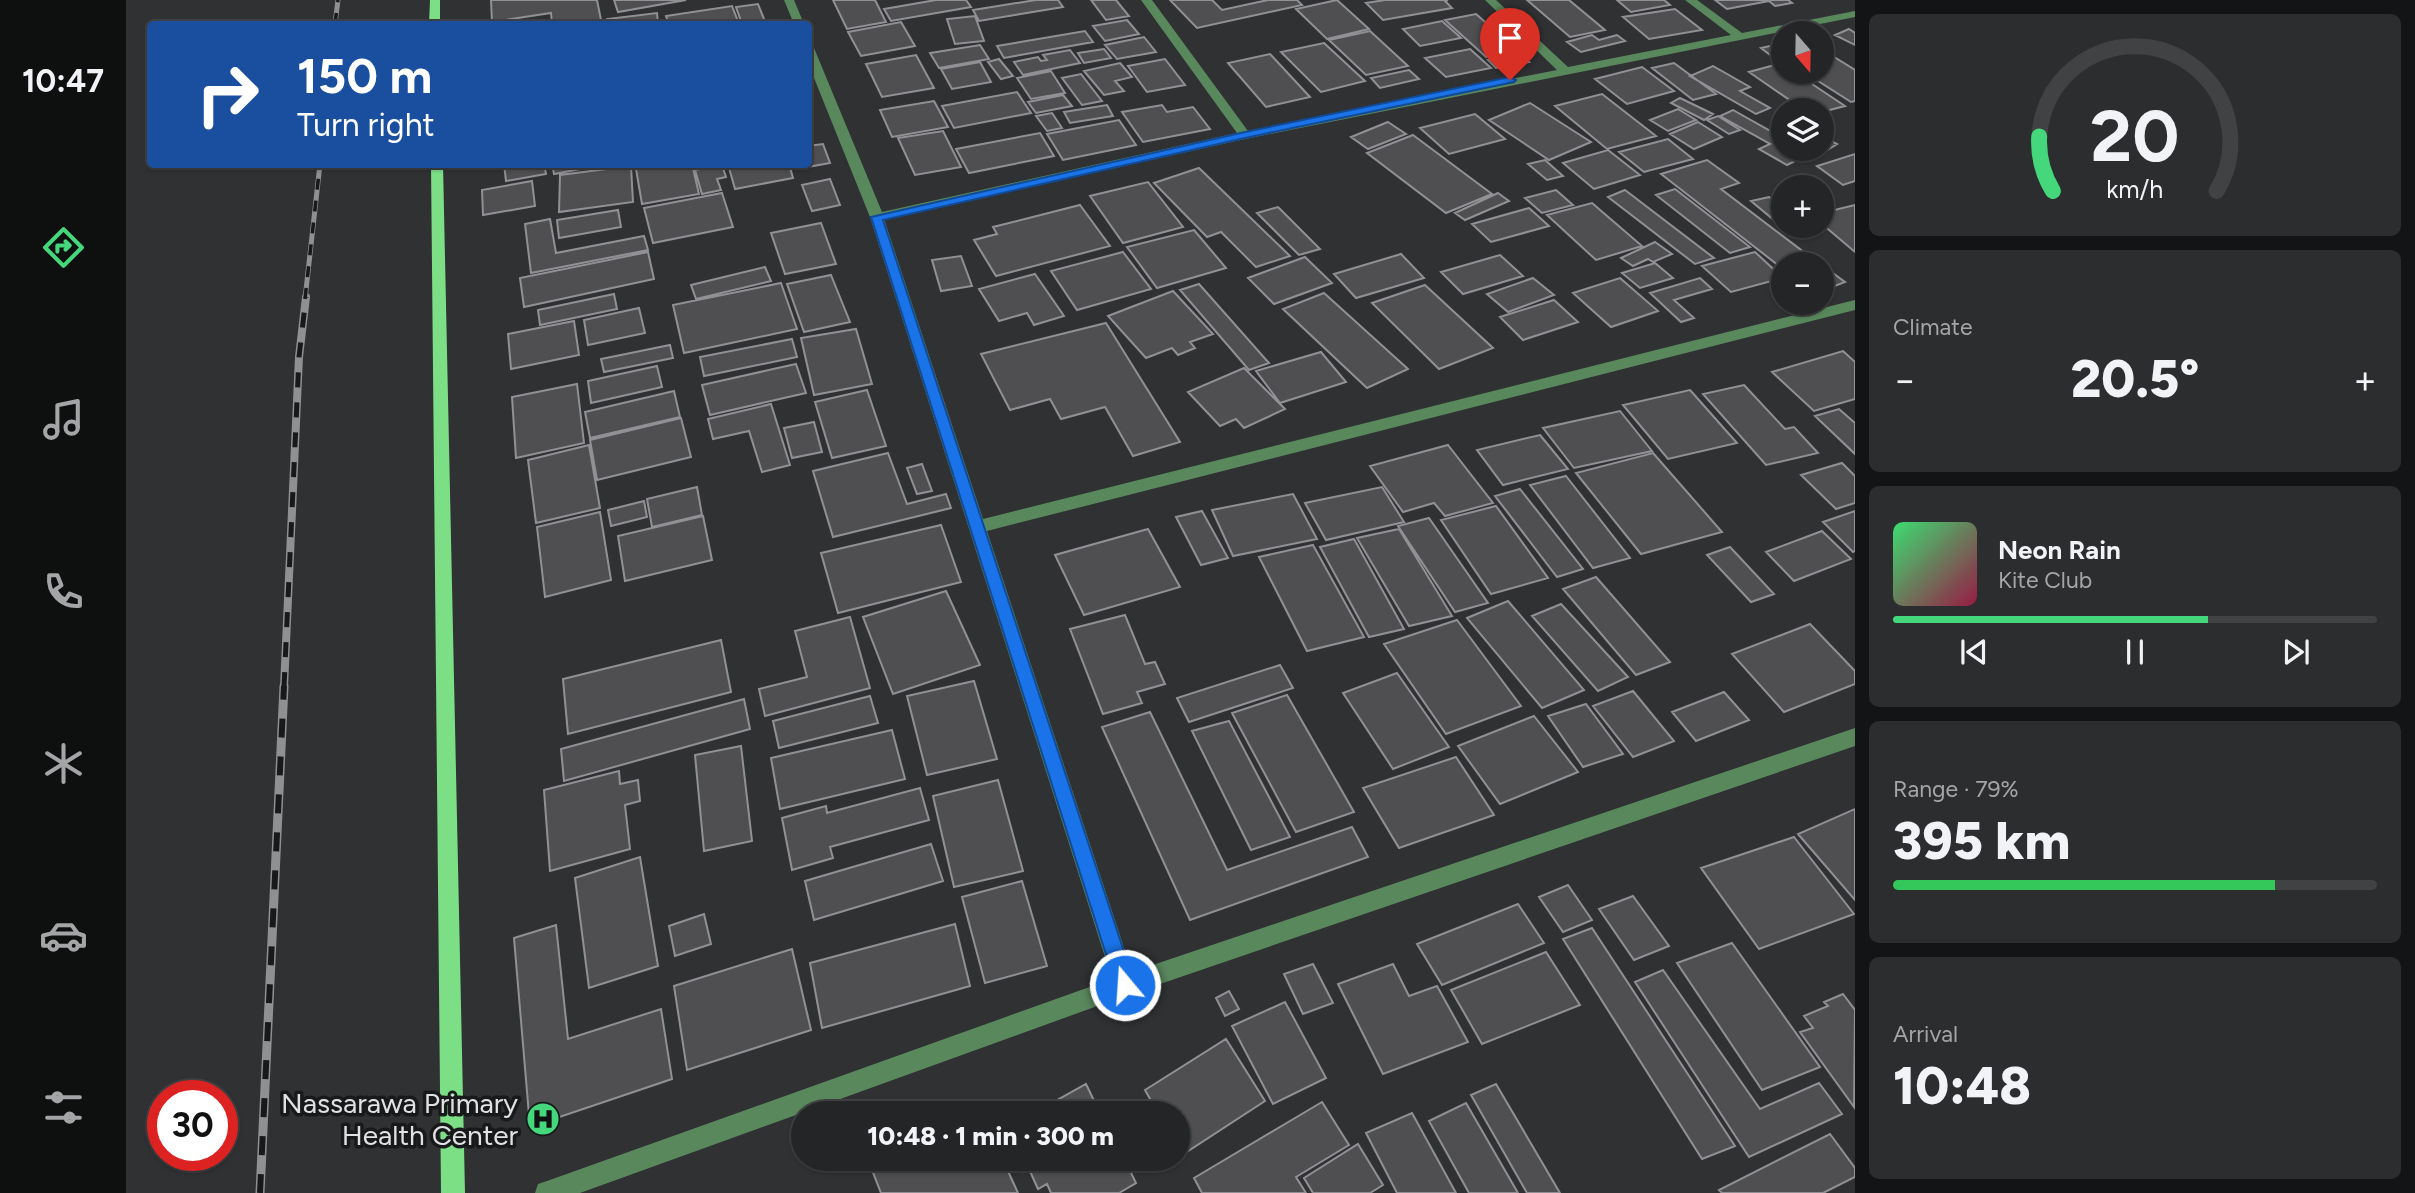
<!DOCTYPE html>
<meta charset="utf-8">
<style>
body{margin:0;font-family:Figtree,sans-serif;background:#2b2d2e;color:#f1f3f6;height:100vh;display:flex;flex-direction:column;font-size:26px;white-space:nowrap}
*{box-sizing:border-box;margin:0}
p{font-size:23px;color:#a3a5a7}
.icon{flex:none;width:38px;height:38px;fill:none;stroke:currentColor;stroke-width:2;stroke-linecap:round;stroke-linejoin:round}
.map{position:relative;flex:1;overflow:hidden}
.sheet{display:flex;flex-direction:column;gap:14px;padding:14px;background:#131415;width:560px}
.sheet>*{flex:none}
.hud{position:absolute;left:21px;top:21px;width:665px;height:147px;border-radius:7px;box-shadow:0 2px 5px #0004,0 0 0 2px #404243;background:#1a4fa0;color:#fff;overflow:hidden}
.needle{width:46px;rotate:160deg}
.controls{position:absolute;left:1645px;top:21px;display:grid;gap:14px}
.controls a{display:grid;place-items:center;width:63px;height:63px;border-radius:50%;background:#232526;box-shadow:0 2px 5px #0004,0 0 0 2px #404243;font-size:35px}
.speed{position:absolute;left:21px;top:1080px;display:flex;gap:14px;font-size:35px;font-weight:700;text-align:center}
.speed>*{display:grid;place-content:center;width:91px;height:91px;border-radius:50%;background:#232526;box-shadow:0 2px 5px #0004,0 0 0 2px #404243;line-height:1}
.speed .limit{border:10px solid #d22;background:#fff;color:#111}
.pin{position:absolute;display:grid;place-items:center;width:60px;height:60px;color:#fff;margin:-72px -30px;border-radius:50% 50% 50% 0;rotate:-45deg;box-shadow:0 0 7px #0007}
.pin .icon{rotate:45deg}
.me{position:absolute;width:77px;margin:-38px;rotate:342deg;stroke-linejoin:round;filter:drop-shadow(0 0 5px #0008)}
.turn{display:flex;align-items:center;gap:24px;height:147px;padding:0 35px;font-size:32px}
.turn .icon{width:91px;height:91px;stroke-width:2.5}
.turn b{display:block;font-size:49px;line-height:60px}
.big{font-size:52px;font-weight:800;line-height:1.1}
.sheet .card{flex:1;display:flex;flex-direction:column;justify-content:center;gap:10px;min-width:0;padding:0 24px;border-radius:10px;background:#2b2d2e}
.sheet .dial{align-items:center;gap:0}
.dial svg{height:182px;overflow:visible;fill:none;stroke:#404243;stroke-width:7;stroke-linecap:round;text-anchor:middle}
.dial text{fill:#f1f3f6;stroke:none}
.song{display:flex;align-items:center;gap:21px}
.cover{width:84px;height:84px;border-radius:10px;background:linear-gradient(135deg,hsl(140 70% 55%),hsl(340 70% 35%))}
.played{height:7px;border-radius:4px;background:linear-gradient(90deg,#44d77b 65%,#404243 65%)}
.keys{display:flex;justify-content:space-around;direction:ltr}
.heat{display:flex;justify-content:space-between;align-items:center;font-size:38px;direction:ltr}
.charge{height:10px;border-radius:5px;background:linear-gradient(90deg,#34c759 79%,#404243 0)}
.trip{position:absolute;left:665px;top:1101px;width:399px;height:70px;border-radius:35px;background:#232526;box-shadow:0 2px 5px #0004,0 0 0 2px #404243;font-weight:800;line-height:70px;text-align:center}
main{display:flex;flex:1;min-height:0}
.tabs{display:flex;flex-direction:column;width:126px;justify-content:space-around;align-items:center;background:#0e0f0f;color:#a3a5a7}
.tabs .icon{width:49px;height:49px}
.tabs .selected{color:#44d77b}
.tabs b{font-size:32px;color:#f1f3f6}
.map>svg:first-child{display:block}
</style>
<main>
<nav class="tabs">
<b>10:47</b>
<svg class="icon selected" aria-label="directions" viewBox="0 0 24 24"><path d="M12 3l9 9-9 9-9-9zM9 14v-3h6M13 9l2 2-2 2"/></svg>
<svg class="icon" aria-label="music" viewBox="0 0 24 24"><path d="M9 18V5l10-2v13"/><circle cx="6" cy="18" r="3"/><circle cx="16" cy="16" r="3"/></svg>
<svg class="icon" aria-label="phone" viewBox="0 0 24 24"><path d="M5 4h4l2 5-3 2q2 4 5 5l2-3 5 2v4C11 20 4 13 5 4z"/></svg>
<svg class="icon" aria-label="climate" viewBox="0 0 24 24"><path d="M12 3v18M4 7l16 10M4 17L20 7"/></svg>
<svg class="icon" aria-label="car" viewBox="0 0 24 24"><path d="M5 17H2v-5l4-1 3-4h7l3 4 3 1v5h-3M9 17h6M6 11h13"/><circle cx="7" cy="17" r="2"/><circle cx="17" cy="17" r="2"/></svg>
<svg class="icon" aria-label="filters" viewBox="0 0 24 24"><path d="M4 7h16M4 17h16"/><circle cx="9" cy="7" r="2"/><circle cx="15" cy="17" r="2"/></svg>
</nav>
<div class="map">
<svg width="1729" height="1193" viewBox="0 0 1729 1193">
<rect width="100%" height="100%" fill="#2f3133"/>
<!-- building -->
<path fill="#4f4f52" stroke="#919195" stroke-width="2" d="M365,0H471L475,20L426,24L425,13L366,22Z
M488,0H560L492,12Z
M707,0H749L760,22L721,29Z
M810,0H840L845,7L765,21L758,9Z
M910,0H932L937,7L853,21L847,10Z
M965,0H990L1003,16L980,20Z
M1044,0H1086L1096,10L1142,0H1171L1176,5L1071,28Z
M1211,0L1243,29L1201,39L1170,9Z
M1259,0H1322L1319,1L1326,8L1257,20L1240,3Z
M1401,0H1443L1479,30L1444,37Z
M1491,0H1538L1544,5L1505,12Z
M1589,0H1662L1666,3L1649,6L1643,1L1601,9Z
M632,4L640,24H616L610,7Z
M606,6L613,24H543L540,16Z
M1549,9L1576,30L1523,39L1497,17Z
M531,13L532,24H482L481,19Z
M1350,14L1392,51L1360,57L1319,20Z
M849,16L858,41L829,44L821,19Z
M1001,20L1013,34L979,41L967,26Z
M1316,21L1335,38L1294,46L1277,29Z
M775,22L789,46L735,56L722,32Z
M1723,29L1729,33V45L1709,35Z
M959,31L967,42L878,58L871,46Z
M1244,31L1282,66L1240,75L1203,40Z
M1466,35L1473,40L1491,35L1499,41L1455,52L1441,42Z
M1018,37L1030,52L991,59L979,45Z
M1198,43L1239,81L1195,92L1155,52Z
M1653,44L1657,47V56L1648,58L1635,48Z
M854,45L863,59L813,68L804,53Z
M978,49L985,58L958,63L952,53Z
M1344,49L1365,68L1320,77L1299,58Z
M944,50L954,63L897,75L888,62L912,57L915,61L921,60L917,55Z
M1697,50L1729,70V101L1725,102L1678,72H1696Z
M1144,54L1184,97L1140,107L1102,63Z
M790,55L808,88L756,97L740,64Z
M1395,55L1403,62L1370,68L1362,60Z
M873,59L887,76L875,79L862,62Z
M1039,59L1059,85L1021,92L1002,66Z
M854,62L865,82L826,89L815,69Z
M994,63L1006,77L989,81L998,91L978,95L958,71Z
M1548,63L1590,94L1567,100L1526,68Z
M1656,63L1657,72H1668L1719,106L1696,112L1678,110L1623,72Z
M1587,66L1624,87L1614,91L1644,108L1630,114L1564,76Z
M1516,67L1548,91L1501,104L1469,79Z
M1283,70L1293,79L1254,88L1245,78Z
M925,71L939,93L905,99L891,78Z
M955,74L976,101L956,105L936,78Z
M891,92L905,113L828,128L816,106Z
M1476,94L1530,136L1481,149L1429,106Z
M937,95L946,106L910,113L902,102Z
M1554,98L1587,114L1578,120L1545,103Z
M808,101L822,127L766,137L754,110Z
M1404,103L1465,142L1423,160L1363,120Z
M981,105L987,116L944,123L938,112Z
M1036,105L1041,112L1067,107L1084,129L1017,142L996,112Z
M1552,109L1570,120L1542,131L1524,120Z
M1607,110L1657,138V149H1678L1685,153L1661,165L1633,149L1644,144L1594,116Z
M926,113L936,128L921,131L910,116Z
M1349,114L1379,139L1323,154L1294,128Z
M1592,116L1614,130L1603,134L1581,120Z
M993,120L1010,145L937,160L921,134Z
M1262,122L1280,134L1242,149L1225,137Z
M1572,122L1596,137L1568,149L1544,134Z
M817,131L835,167L789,175L772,138Z
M914,133L928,156L843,173L830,149Z
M1287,135L1366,194L1320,213L1241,153Z
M1696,136L1711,144L1698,152L1692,149H1696Z
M1542,139L1567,159L1518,172L1493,152Z
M697,144L704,163L676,168L675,164H682V146Z
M1482,150L1514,175L1468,189L1437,163Z
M1729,154V181L1717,185L1691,166Z
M1419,160L1437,176L1421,180L1402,164Z
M1581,160L1613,183L1595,189L1687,259L1657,264V269L1535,174Z
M378,164H418L420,174L380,181Z
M426,164H481L428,174Z
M535,164H566L573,194L516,204L510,169Z
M602,164H663L667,178L609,189Z
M596,165L600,177L591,179L595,190L576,194L569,170Z
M505,166L507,202L433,212L434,175Z
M1073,168L1164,256L1130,267L1095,232L1081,237L1028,183Z
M704,179L714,205L686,211L676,185Z
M406,181L409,206L357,215L356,190Z
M1022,182L1057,227L997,243L964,196Z
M1549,189L1624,247L1604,253L1530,195Z
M1430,190L1447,205L1416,213L1399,198Z
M1499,190L1588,258L1569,264L1482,197Z
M596,193L607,227L527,243L518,208Z
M1372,193L1383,201L1339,220L1329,213Z
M1643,197L1657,208V226L1679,227L1661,231L1625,201Z
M1466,203L1516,246L1470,260L1421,215Z
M954,205L984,246L870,276L848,240L871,234L867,227Z
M1729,205V252L1696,224V213Z
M1152,207L1194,249L1173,255L1131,213Z
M1403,208L1423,226L1365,242L1346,224Z
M492,210L495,227L433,238L431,220Z
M424,219L430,253L518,236L522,250L405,273L399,224Z
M695,223L710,264L659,274L645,233Z
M1068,230L1100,268L1031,288L1001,247Z
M1529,242L1546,254L1527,262L1522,259L1507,266L1495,258Z
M522,252L528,279L398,307L394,278Z
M997,252L1025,289L951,310L925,271Z
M1629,252L1657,278L1605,292L1576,266Z
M1275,254L1298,278L1230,298L1208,274Z
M1374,255L1397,276L1337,294L1315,272Z
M835,256L846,286L815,291L806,260Z
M1179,257L1206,283L1148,304L1122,278Z
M1529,263L1547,278L1514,288L1496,273Z
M1696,265L1719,282L1696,291Z
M639,267L645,281L570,299L565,285Z
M909,274L938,316L908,325L901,313L873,321L853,289Z
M705,275L724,322L678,332L661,284Z
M1407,278L1428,295L1382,312L1361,294Z
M1494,278L1532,311L1485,327L1447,293Z
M1574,278L1586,289L1548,300L1568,318L1555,322L1524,293Z
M655,283L671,329L558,353L547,305Z
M1073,284L1143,363L1123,370L1054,290Z
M1299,285L1367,348L1313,369L1246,303Z
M1047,291L1087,334L1064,342L1069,348L1052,355L1046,348L1020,358L982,316Z
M1198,293L1282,369L1241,388L1157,309Z
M488,294L491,309L414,325L412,310Z
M1428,300L1452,322L1397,340L1374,317Z
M513,308L519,333L462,345L458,320Z
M448,321L453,355L385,369L382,334Z
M980,323L1054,442L1007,456L979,407L935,419L924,399L884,410L855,354Z
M730,329L746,384L688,395L675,338Z
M666,339L671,357L578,376L574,357Z
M544,345L547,358L478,372L475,359Z
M1717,351L1729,362V399L1688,411L1646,372Z
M1195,352L1220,382L1154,403L1130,371Z
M670,364L680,393L584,415L576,385Z
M531,366L536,387L465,403L462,381Z
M1118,368L1159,409L1118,428L1110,419L1094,426L1062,392Z
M451,384L458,443L390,458L386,397Z
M1618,385L1659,429L1668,427L1692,453L1640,465L1577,394Z
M741,390L760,446L706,458L689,402Z
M1564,390L1611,443L1542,459L1497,405Z
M548,391L554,417L464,438L459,412Z
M645,404L664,465L636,472L623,431L587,439L582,419Z
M1713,409L1729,423V454L1689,416Z
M1494,411L1526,451L1448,468L1417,428Z
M555,418L565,457L471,480L464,440Z
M688,422L696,452L666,458L658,428Z
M1414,435L1442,469L1377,485L1351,450Z
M463,445L474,508L410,523L402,460Z
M1322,445L1367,503L1319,516L1308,503L1277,512L1244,466Z
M762,453L781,504L820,494L825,508L707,537L687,471Z
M1527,453L1596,532L1515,554L1450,473Z
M1716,463L1729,476V503L1710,509L1675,475Z
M796,464L806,491L791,494L781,468Z
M1440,476L1504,558L1467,568L1404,485Z
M571,487L576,515L526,527L521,499Z
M1256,487L1278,522L1200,540L1179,503Z
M1394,489L1457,569L1431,577L1369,496Z
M1167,494L1191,539L1107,556L1086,510Z
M518,501L521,517L485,526L482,510Z
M1370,506L1422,578L1365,594L1315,520Z
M1076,511L1102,558L1075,565L1050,517Z
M1729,511V551L1727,552L1697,522Z
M474,512L485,580L419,597L411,527Z
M577,516L586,560L499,581L492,536Z
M1303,518L1362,603L1329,612L1272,526Z
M815,525L835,582L712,613L695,553Z
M1022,529L1054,587L958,615L929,555Z
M1273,529L1326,616L1283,626L1231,538Z
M1696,531L1725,559L1668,581L1640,552Z
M1228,539L1278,629L1243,637L1194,547Z
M1187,545L1238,637L1181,651L1133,557Z
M1604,547L1648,594L1625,602L1581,555Z
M1470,577L1544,662L1510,675L1437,589Z
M820,591L854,665L767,694L737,617Z
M1382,601L1458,690L1416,708L1341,618Z
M1435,604L1502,677L1472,691L1406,616Z
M999,615L1019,664L1029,662L1039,684L1011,692L1016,703L977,714L944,629Z
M724,617L744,688L639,716L633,689L681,677L669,631Z
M1331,620L1395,706L1320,734L1258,644Z
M1684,624L1729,671V684L1658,712L1606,654Z
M595,640L605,692L442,734L437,679Z
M1154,665L1167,688L1063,722L1051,698Z
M1271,673L1323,747L1267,769L1217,693Z
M848,681L871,759L801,775L781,696Z
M1507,691L1548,741L1507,757L1467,706Z
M1598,692L1623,720L1570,741L1546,712Z
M1161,695L1228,812L1170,832L1106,713Z
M744,696L752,723L653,748L647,721Z
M618,699L624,729L438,781L435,749Z
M1460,704L1497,754L1457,767L1422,716Z
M1024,712L1101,870L1226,827L1242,857L1064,920L976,727Z
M1408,716L1452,772L1374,804L1332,746Z
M1103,721L1164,837L1125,850L1066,731Z
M766,730L779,779L654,809L645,758Z
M615,746L626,841L578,851L569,755Z
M1330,757L1368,815L1273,848L1237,788Z
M493,771L494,784L512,780L514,801L499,805L504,849L424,871L418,790Z
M872,780L897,871L828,887L807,796Z
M794,788L803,820L704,847L707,858L666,870L656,818L700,806L701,813Z
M1729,809V900L1672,834Z
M1668,837L1728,914L1633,949L1575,868Z
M805,844L817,881L688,920L679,881Z
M514,857L532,966L463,988L449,878Z
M896,881L921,966L859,983L836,897Z
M1442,885L1466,920L1437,932L1413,897Z
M1507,896L1543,946L1508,960L1473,909Z
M1392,904L1418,943L1316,985L1291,944Z
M578,914L585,944L549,956L543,926Z
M829,924L844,986L696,1028L684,963Z
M430,925L442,1039L535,1009L546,1079L404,1127L388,938Z
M1466,928L1609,1146L1576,1159L1437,939Z
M1606,943L1694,1067L1636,1090L1551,963Z
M666,949L685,1030L561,1070L548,986Z
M1420,952L1454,1005L1356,1044L1325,990Z
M1187,964L1207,1003L1177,1014L1158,974Z
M1267,964L1283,996L1311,986L1342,1042L1257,1074L1212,984Z
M1537,970L1634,1109L1693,1083L1716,1114L1623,1157L1509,982Z
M1103,991L1113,1009L1099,1016L1090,998Z
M1717,994L1729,1010L1728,1107L1674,1032L1687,1028L1678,1016L1702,1006L1698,1002Z
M1159,1002L1200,1078L1147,1104L1106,1026Z
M1100,1039L1139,1101L1056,1155L1052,1148V1113H1032L1019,1090Z
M960,1084L974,1113H908Z
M1370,1084L1434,1193H1401L1345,1095Z
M1196,1102L1223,1145L1170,1177L1180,1193H1076L1068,1178Z
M1340,1103L1392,1193H1343L1303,1121Z
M1286,1113L1330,1193H1271L1240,1133Z
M1704,1134L1729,1168V1177L1697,1193H1596L1593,1190Z
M1232,1144L1257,1185L1244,1193H1187L1178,1178Z
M768,1158H876L892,1193H755L746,1170Z
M892,1158H998L1010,1183L993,1193H925L921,1184L912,1189L903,1169L898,1172Z"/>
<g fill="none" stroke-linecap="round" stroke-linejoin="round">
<!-- minor -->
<path fill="#5a885d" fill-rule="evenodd" d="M658,0H668L678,24H668Z
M1015,0H1026L1122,131L1431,70L1359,0H1370L1442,67L1605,35L1559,0H1571L1616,33L1729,11V17L1119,139L758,219L857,519L1729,300V310L861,531L1006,972L1729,728V746L999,996L454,1193H409L412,1184L421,1181L986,979L744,217L682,63V45L688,48L756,212L1111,133Z"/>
<!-- major -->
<path fill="#7cdf86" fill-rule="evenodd" d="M304,0H314V24H303Z
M305,164H317L339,1193H315Z"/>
<defs>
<path id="rail-far2" d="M209,24L212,0
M179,299L194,164"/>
<path id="rail-far1" d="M158,687L173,357L180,297"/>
<path id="rail" d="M134,1193L158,686"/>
</defs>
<!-- rail-far2 casing -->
<use href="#rail-far2" stroke="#8e9092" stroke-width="5"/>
<!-- rail-far1 casing -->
<use href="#rail-far1" stroke="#8e9092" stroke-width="8"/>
<!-- rail casing -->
<use href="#rail" stroke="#8e9092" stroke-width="9"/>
<!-- rail-far2 -->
<use href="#rail-far2" stroke="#18191a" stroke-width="3.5" stroke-dasharray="11" stroke-linecap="butt"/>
<!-- rail-far1 -->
<use href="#rail-far1" stroke="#18191a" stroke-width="5" stroke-dasharray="15" stroke-linecap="butt"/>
<!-- rail -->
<use href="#rail" stroke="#18191a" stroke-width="6" stroke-dasharray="19" stroke-linecap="butt"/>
</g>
<!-- route -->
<path fill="#1a73e8" stroke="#114b97" stroke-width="2" d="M1384,77L1390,80L1388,82L1119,138L757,220L1009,985L1006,992L999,995L992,992L745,217L1119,132Z"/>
<!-- icons -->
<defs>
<symbol id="hospital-disc" viewBox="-11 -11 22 22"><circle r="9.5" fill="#44d77b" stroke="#18191a"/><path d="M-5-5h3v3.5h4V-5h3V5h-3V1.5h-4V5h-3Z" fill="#111"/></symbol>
</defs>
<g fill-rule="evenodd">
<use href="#hospital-disc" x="398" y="1100" width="38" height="38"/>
</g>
<g text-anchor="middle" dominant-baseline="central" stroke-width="7" stroke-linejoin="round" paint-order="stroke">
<!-- near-poi labels -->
<g font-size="28" fill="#e0e1e3" stroke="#18191a" text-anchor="end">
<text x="392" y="1103">Nassarawa Primary<tspan x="392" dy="32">Health Center</tspan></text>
</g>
</g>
</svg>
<div class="controls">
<a><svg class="needle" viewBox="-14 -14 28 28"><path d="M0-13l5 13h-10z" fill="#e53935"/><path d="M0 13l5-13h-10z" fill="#a3a5a7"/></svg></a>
<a><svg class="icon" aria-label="layers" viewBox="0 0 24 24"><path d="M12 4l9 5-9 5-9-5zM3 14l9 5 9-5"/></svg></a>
<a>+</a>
<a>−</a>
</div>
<div class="speed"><div class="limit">30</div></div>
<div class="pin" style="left:1384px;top:80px;background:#d93025"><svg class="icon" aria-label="arrive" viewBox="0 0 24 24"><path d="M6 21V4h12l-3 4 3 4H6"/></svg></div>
<svg class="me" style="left:999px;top:985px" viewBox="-20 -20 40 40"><circle r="17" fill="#1a73e8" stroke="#fff" stroke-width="3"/><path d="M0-11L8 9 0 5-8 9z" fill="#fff"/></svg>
<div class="trip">10:48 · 1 min · 300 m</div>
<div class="hud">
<div class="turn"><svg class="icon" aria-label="right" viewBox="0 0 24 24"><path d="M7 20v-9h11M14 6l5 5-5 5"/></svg><div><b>150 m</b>Turn right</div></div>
</div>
</div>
<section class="sheet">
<div class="card dial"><svg viewBox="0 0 100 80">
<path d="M14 69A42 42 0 1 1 86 69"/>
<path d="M14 69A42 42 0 0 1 8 45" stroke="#44d77b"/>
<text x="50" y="56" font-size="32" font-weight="700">20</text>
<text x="50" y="72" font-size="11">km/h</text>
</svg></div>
<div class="card"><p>Climate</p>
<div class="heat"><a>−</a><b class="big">20.5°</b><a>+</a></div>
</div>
<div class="card">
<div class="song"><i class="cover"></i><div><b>Neon Rain</b><p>Kite Club</p></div></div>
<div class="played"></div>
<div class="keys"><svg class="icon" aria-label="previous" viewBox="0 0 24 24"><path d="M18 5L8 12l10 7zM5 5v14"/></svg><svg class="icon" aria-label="pause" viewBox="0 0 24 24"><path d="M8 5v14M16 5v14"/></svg><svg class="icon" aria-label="next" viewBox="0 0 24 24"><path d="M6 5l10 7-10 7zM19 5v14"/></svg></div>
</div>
<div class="card"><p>Range · 79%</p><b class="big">395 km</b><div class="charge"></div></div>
<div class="card"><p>Arrival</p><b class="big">10:48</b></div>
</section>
</main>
